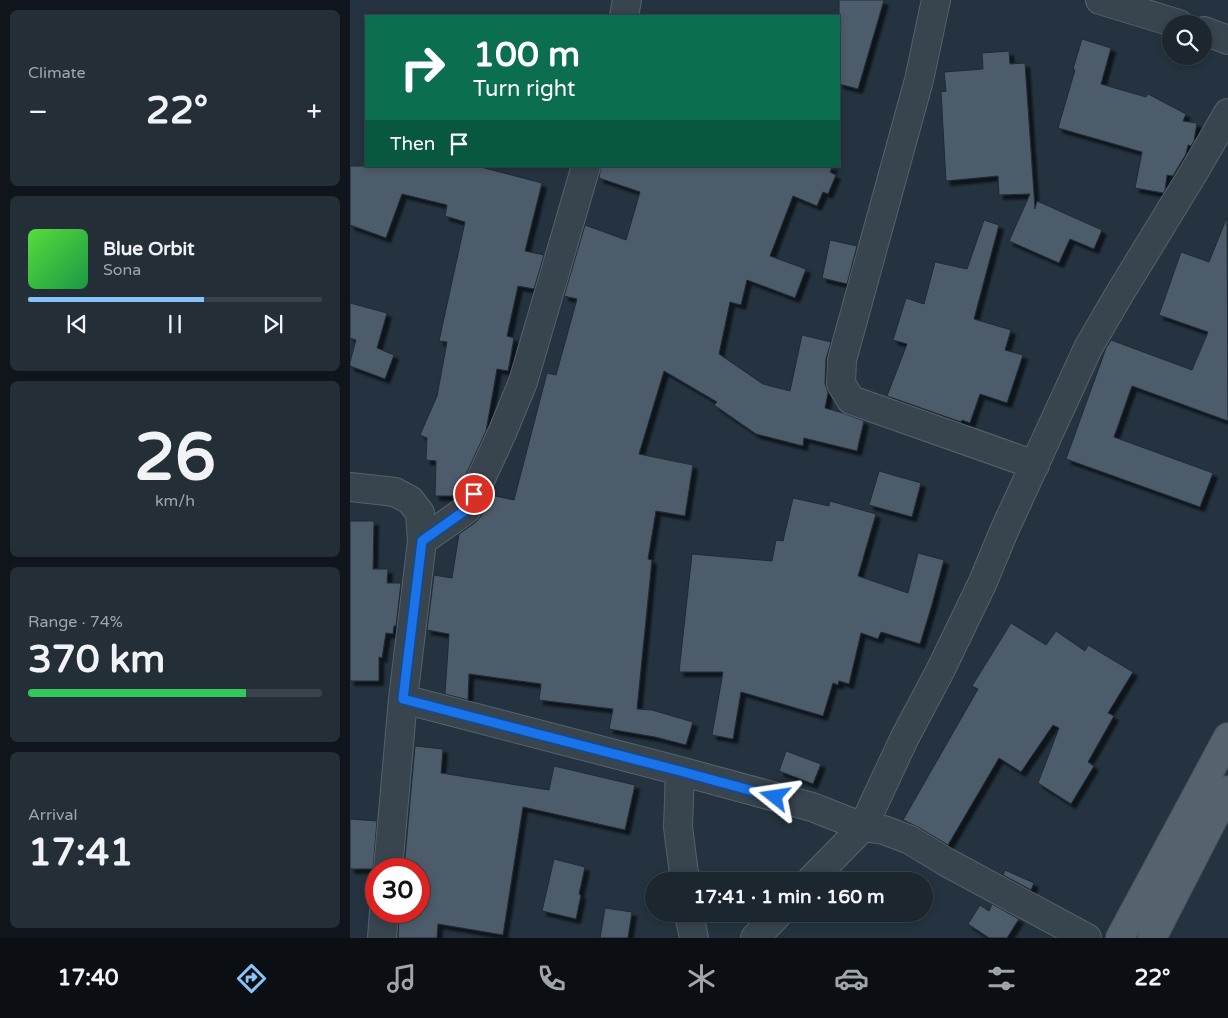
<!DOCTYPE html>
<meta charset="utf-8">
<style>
body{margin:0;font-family:"Varela Round",sans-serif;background:#242e37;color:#f1f3f6;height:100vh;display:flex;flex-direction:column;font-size:19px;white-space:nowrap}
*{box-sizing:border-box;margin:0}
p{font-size:16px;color:#a0a5aa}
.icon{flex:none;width:28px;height:28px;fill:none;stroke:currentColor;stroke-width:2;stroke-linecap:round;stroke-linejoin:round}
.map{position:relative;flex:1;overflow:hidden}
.panel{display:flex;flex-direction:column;gap:10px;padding:10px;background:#0f151a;width:350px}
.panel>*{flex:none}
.hud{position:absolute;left:15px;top:15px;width:475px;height:152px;border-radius:0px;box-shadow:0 2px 8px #0003,0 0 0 1px #39434b;background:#0b6e4f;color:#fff;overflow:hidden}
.tools{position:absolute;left:812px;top:15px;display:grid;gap:10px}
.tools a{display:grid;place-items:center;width:50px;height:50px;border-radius:50%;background:#1b262f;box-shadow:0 2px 8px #0003,0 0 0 1px #39434b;font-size:25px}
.speed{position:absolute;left:15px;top:858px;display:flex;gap:10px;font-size:25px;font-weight:700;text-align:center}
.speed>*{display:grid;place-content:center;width:65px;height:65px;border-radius:50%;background:#1b262f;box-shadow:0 2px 8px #0003,0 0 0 1px #39434b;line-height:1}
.speed .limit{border:8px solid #d22;background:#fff;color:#111}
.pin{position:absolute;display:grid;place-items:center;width:42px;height:42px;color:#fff;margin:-21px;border:2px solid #fff;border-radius:50%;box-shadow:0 1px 5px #0007}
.me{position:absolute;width:55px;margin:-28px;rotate:285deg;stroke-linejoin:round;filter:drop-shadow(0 0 4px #0008)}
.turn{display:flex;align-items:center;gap:18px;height:105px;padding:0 25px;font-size:22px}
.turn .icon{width:65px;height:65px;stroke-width:2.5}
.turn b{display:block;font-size:35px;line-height:42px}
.then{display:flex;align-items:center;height:48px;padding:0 25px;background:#0003;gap:10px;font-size:19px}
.big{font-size:38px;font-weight:700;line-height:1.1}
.panel .widget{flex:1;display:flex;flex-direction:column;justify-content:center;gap:8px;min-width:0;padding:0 18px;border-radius:8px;background:#242e37}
.panel .dial{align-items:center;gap:0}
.dial b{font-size:65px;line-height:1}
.song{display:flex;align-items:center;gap:15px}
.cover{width:60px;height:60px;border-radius:8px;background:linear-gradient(135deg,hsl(110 70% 55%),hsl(140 70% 35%))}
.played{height:5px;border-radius:2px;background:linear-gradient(90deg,#88c3fa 60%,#39434b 60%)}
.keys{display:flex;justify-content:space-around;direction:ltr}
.heat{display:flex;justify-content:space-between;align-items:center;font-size:28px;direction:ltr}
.charge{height:8px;border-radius:4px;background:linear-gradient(90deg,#34c759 74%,#39434b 0)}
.trip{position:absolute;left:295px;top:872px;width:288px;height:50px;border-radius:25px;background:#1b262f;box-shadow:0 2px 8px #0003,0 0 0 1px #39434b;font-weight:700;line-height:50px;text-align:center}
.menu{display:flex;height:80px;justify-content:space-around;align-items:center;background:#0b0f13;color:#a0a5aa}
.menu .icon{width:35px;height:35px}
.menu .active{color:#88c3fa}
.menu b{font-size:22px;color:#f1f3f6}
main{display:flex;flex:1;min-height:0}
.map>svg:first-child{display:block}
</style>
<main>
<section class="panel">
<div class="widget"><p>Climate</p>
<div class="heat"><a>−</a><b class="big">22°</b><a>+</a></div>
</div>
<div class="widget">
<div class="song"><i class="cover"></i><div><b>Blue Orbit</b><p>Sona</p></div></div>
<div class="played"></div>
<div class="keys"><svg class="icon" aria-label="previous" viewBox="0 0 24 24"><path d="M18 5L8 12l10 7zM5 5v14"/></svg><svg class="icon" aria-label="pause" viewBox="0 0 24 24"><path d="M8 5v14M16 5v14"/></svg><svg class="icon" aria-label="next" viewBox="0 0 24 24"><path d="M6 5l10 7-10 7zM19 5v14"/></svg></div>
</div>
<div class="widget dial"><b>26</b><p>km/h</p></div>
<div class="widget"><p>Range · 74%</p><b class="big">370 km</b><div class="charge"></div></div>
<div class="widget"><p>Arrival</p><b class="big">17:41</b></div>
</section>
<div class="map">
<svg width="878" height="938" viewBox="0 0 878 938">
<defs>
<filter id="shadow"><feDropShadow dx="4.5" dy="4.5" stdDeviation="1" flood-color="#0009"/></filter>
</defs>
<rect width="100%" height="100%" fill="#24333f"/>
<!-- building -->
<path fill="#4d5c6a" stroke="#1f2b35" filter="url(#shadow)" d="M489,0H534L508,89L489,84Z
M732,39L761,48L751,84L796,97L798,94L836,114L833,121L847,123L844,141L841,146L838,145L836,154L823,176L817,175L815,190L813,193L785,188L792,152L708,128L725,70L723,69Z
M659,51L660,64L675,63L685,209L687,201L752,230L744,249L720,239L709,263L659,241L680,194L649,195L648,176L596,181L591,92L596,91L594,72L633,69L632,53Z
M0,166H127L192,183L175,251L194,255L184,289L168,286L157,336L164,338L158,371L147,369L136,431L106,496H85L86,461L76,460L77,438L70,435L87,396L97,342L89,341L115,222L95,216L97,205L52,194L36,238L0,225Z
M251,166H483L480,172L486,175L478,194L473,192L467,206L443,196L420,256L456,269L445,298L397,280L391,305L380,302L369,354L413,384L440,391L452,335L481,342L476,359L475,383L478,393L475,408L493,413L514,421L507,451L454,438L453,446L406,434L364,405L367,402L314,371L289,454L343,465L335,516L306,511L298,559L302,560L287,709L302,710L343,722L336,745L305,737L259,729L263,709L189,700L191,684L119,674L118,700L95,694L99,634L77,630L84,575L102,578L109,534L126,522L131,516L141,495L164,500L197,373L206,375L227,299L214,296L235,225L276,240L290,192L249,178Z
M877,217L878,421L782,386L764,437L863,473L850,507L716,459L756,348L761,340L842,370L858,332L809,315L831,252L859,262Z
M634,220L649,225L624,319L661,330L655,350L673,355L657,403L630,394L620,423L612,420L611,422L537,396L557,344L543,340L556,298L574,304L585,262L617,269Z
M480,240L507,246L497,284L472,278Z
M0,303L37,313L27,348L44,355L35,379L0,366V362L6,340L0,338Z
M529,471L571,483L562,517L519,505Z
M443,498L479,506L480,501L526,514L508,576L558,593L568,553L594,560L581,608L570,644L531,632L528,639L511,633L499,684L489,681L488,685L483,683L473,716L391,692L383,739L362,735L373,672H329L342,554L422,561L426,540L433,541Z
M0,521H24L23,569H38L37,583H51L46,626H44L43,634L36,633L32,658L29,657V681H0Z
M661,623L696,645L706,631L735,651L738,645L783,672L758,713L764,716L738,762L744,766L721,804L688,783L709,728L703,725L671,772L649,758L598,845L568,827L553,820L628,689L622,686Z
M65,746L93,749L91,773L199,790L204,766L285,785L275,830L173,807L153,935L88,924L87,938H48L49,911H69V869H54Z
M436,751L471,764L463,784L429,771Z
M0,819L27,821L23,869H0Z
M204,859L235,867L229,894L231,895L226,919L192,911Z
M655,870L684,883L681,890L653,875Z
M642,904L669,919L657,938H639L618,924L630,905L639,911Z
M255,908L282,912L278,938H250Z"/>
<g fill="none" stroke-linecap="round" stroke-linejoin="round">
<defs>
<path id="street" d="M586,0L569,80L492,360L491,384L501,400L685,465
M750,0L829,24
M274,16L277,0
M854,31L878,40
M0,487L45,492L60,500L70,513L72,541L53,699L38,869
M72,541L117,509L152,433L173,382L236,166
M53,699L330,771L462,807L513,827L534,830L560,840L598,863L737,938
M330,771L328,827L335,881
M460,881L513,827L554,739L590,671L632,584L654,531L738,348L767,298L844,172L878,113
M339,914L344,938
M32,938L34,911
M405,938L428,914"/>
<path id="primary" d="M770,938L878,737
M802,938L878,790"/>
</defs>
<!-- street casing -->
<use href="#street" stroke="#56626c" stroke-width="30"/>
<!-- primary casing -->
<use href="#primary" stroke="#44505a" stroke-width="30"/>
<!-- street -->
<use href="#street" stroke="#38444e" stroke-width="28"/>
<!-- primary -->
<use href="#primary" stroke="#56636f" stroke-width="28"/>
</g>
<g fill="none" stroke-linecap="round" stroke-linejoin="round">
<defs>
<path id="route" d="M124,494L117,509L72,541L53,699L330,771L425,797"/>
</defs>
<!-- route casing -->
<use href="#route" stroke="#114b97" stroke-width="12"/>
<!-- route -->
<use href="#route" stroke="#1a73e8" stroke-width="9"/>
</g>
</svg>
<div class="tools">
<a><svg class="icon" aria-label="search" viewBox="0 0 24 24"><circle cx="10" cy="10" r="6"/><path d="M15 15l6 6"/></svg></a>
</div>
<div class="speed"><div class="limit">30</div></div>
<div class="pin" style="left:124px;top:494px;background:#d93025"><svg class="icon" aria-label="arrive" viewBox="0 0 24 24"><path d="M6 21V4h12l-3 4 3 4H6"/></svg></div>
<svg class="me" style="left:425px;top:797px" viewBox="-20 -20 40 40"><path d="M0-17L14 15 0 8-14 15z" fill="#1a73e8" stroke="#fff" stroke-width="4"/></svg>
<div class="trip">17:41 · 1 min · 160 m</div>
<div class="hud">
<div class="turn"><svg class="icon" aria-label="right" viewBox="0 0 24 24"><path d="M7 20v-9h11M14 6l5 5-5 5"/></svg><div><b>100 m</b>Turn right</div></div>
<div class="then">Then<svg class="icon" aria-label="arrive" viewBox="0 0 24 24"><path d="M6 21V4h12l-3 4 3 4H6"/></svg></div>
</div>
</div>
</main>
<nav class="menu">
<b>17:40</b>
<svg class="icon active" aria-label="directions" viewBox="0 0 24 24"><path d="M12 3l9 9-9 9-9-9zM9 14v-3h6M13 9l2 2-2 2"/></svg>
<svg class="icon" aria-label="music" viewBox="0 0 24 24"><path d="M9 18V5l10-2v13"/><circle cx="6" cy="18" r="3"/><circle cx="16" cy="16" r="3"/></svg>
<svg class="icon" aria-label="phone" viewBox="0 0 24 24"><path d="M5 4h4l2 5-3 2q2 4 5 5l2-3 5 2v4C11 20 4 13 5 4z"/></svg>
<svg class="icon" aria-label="climate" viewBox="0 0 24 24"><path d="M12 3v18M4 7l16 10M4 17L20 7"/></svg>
<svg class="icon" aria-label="car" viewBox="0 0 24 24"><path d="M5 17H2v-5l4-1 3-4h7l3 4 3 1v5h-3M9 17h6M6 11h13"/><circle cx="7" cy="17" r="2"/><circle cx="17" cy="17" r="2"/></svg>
<svg class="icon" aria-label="filters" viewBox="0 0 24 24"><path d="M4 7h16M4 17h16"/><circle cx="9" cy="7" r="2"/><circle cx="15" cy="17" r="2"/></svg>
<b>22°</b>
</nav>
